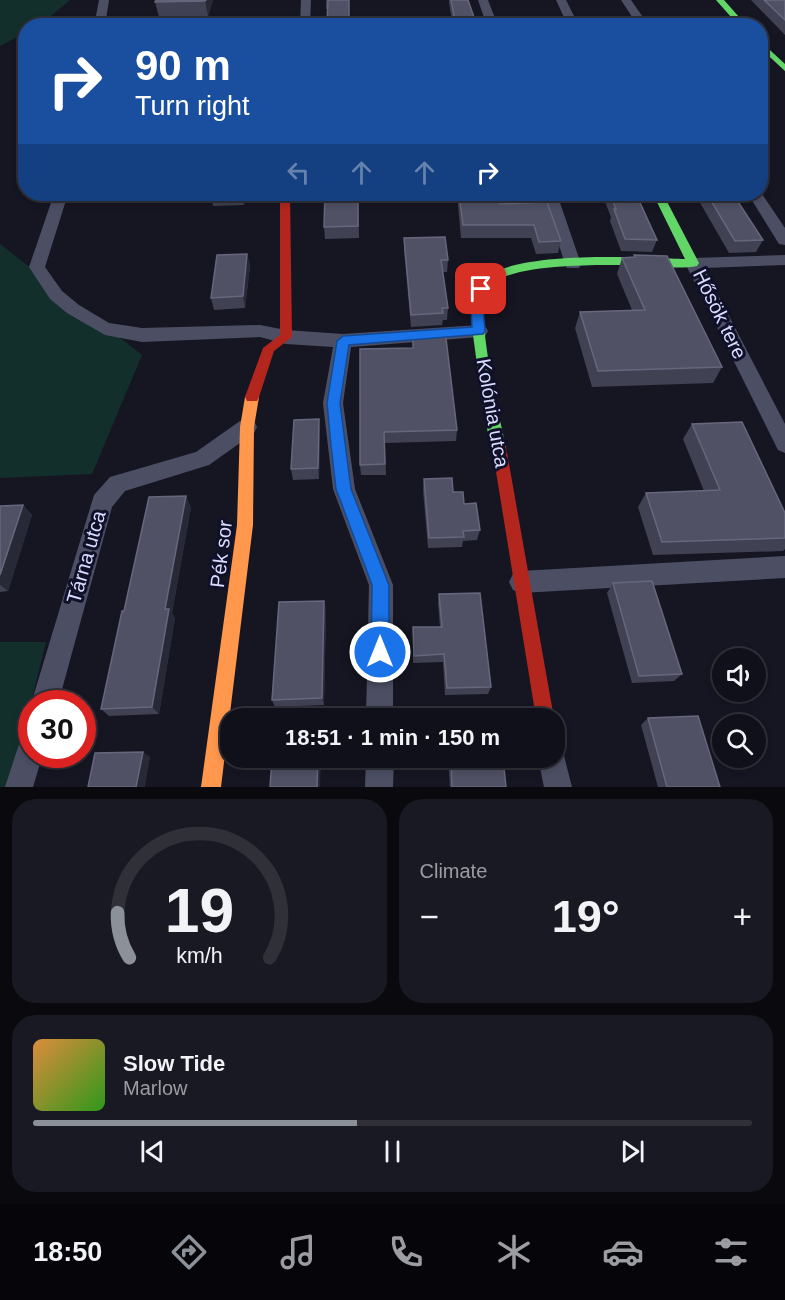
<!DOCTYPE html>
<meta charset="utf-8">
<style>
body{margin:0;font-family:Helvetica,sans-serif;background:#191923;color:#f1f3f6;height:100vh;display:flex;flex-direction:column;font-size:22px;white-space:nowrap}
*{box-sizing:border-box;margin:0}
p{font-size:20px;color:#9c9da2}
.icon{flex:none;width:33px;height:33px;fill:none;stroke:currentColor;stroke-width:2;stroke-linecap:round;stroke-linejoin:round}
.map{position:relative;height:787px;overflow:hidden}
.side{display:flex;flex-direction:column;gap:12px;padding:12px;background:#09090e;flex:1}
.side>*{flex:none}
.hud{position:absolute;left:18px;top:18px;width:750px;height:183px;border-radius:24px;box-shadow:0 3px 9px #0003,0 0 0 2px #303039;background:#1a4fa0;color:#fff;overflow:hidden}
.buttons{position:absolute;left:712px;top:648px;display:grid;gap:12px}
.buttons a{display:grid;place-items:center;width:54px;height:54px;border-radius:50%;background:#10101a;box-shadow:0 3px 9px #0003,0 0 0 2px #303039;font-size:30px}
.speed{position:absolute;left:18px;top:690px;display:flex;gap:12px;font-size:30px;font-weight:700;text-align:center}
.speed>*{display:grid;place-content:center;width:78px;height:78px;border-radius:50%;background:#10101a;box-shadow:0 3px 9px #0003,0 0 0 2px #303039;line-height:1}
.speed .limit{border:9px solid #d22;background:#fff;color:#111}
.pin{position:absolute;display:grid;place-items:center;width:51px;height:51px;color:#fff;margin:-26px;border-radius:12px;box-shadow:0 3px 9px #0006}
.me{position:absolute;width:66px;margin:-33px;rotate:0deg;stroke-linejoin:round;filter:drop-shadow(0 0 4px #0008)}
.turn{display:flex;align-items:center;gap:21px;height:126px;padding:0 18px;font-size:27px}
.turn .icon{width:78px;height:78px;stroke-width:2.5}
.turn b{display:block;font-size:42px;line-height:51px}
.lanes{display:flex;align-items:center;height:57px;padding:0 18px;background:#0003;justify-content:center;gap:30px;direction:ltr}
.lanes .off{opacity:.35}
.big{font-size:45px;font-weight:600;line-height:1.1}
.side .widget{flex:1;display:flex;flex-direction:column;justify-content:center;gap:9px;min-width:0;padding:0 21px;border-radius:24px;background:#191923}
.side .dial{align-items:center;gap:0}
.dial svg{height:156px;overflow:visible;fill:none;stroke:#303039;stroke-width:7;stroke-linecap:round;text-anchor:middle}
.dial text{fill:#f1f3f6;stroke:none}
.song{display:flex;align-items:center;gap:18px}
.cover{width:72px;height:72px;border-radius:9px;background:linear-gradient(135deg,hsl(30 70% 55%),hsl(110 70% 35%))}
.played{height:6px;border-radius:3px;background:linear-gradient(90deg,#8c9099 45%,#303039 45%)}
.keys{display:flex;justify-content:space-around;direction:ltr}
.heat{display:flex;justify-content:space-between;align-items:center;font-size:33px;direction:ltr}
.side .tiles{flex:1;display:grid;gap:12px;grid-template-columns:1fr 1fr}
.widget:last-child{grid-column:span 2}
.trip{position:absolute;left:220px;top:708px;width:345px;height:60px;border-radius:24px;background:#10101a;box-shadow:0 3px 9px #0003,0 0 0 2px #303039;font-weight:600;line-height:60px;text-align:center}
.dock{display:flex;height:96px;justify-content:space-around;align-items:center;background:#06060a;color:#9c9da2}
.dock .icon{width:42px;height:42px}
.dock .current{color:#8c9099}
.dock b{font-size:27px;color:#f1f3f6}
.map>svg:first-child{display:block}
</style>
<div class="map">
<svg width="785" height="787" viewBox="0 0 785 787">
<rect width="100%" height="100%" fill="#161623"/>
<!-- green -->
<path fill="#132f2b" d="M0,0H70L40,25L26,26L25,33L0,46Z
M182,17L179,25H134L137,18Z
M0,244L142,355L92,474L0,478Z
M0,642H46L10,787H0Z"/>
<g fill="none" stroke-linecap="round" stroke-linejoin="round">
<!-- street -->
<path fill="#4c4f64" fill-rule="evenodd" d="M99,0H109L105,26H94Z
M301,0H311L310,26H300Z
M478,0H488L498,26H487Z
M556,0H566L579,26H568Z
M621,0H631L649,26H638Z
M760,191L785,228V245L779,244L748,194H760Z
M54,194H68L45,267L62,291L79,305L109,323L142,328L260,325L286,330L343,334L479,325L485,326L488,331L485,336L479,337L351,347L343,403L355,489L393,585V718H366L369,585L333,489L323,403L333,347L286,344L260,337L142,342L105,335L67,313L50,299L29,267Z
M543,194H557L581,264L579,268H567L565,264Z
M785,255V265L704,268L785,424V453L778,450L685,263L687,259L693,258Z
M247,419L254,421L257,427L254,433L209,465L125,491L112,507L58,704H32V706L31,704L94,495L110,477L196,452L240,421Z
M785,556V578L521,593L513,590L509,582L513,574L521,571Z
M32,731V754H43L33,787H5L22,735Z
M555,745L562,748L572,787H544L538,758H555Z
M366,758H394L393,787H365Z"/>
<!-- fast -->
<path fill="#63d668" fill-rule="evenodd" d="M716,0H724L747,26H739Z
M760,41L785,64V71L760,48Z
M653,194H663L699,263L697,266C678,270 641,265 619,265C592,265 502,264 487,289C474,311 500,418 506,447L504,451L499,453L494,451C485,433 479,379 476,357C474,340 466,299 477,285C504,248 641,258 685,259Z"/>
<!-- slow -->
<path fill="#ff974d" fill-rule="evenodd" d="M252,392L257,393L259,397L254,427L253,525L221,787H201L237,525L240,427L245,397L247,393Z"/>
<!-- jam -->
<path fill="#b3261e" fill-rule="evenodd" d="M280,194H290L292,337L274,351L259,397L257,401H247L245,397L263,348L280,335Z
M499,441L504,443L506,447L554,718H536L492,447L494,443Z"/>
</g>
<!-- wall -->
<path fill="#404152" d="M213,0L208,16L159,17L155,2Z
M326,0H349V26H327V9H326Z
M449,0H468L477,26H453L449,3Z
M751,0H785V35Z
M211,194H246L244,205L213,206Z
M358,194L359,238L325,239L324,227Z
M457,194H498L500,204L561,241L558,253L536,254L531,238H461Z
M602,194H636L657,240L652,252L621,251L610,221L611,217Z
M695,194H733L763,240L756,252L729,253Z
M404,238L448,260L447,272H443L448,308L447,320H443L442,325L411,327L404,250Z
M247,254L250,266L245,308L214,310L211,298Z
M634,255L722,367L713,383L592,387L575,328L580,312L632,310L617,274L622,258L634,257Z
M413,333L457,430L456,441L385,443L386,475H361L360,465L413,348Z
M692,424L785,513V549L783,551L653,555L638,507L646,493L704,491L683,439Z
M320,430L319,479L293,480L291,469Z
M424,479L453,492L464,504L480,530L477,540L463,541L462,547L428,548L423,490Z
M23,505L32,515L8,591L0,592V506Z
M191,507L172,613L175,618L159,714L109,716L101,709L124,611Z
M613,583L682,674L674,681L632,683L607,593Z
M439,594L491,687L488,694L445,695L443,662L413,663V627H440L438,603Z
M326,609L324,705L275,707L272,700Z
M648,718L720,787H658L641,725Z
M448,758H503L506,787H450Z"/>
<!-- shaded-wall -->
<path fill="#282937" d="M206,0H213L208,16L205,1Z
M242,194H246L244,205Z
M247,254L250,266L245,308L243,296Z
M319,419L320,430L319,479L318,468Z
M186,496L191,507L172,613L175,618L159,714L152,707L165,609Z
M23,505L32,515L8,591L0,585V575Z
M324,601L326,609L324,705L322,698Z
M143,752L150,757L145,787H136Z
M318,758H321L320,787H317Z"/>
<!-- building -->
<path fill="#505165" stroke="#66677d" stroke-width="1.5" d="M156,0H206L205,1L155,2Z
M328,0H349V24H327Z
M451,0H468L477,26H456Z
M764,0H785V20Z
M248,21H271L270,26H247Z
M325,194H358V226L324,227Z
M459,194H498L500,204L547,202L561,241L539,242L534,225H463Z
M610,194H636L657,240L625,239L614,209H616Z
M707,194H733L763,240L735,241Z
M445,237L448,260H441L448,308H442L443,313L411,315L404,238Z
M247,254L243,296L211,298L217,255Z
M634,255L667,256L722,367L598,371L580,312L645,310L622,258L635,257Z
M445,330L457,430L384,432L385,464L360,465V349L413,348V333Z
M319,419L318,468L291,469L294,420Z
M742,422L785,513V538L662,542L646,493L720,490L692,424Z
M452,478L453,492H463L464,504L476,503L480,530L463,531L464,537L429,538L424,479Z
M186,496L165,609H169L152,707L101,709L122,611H124L149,497Z
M23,505L0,575V506Z
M652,581L682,674L639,676L613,583Z
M480,593L491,687L447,688L444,654L414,656L413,627H442L439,594Z
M324,601L322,698L272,700L279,602Z
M698,716L720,787H667L648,718Z
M143,752L136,787H88L95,753Z
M272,758H318L317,787H270Z
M451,758H503L506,787H452Z"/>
<!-- route -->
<path fill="#1a73e8" stroke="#114b97" stroke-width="1.5" d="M481,285L487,289L483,307L485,331L483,334L349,345L340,403L351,489L389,585V652L387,658L380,661L374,658L371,652L372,585L336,489L331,446L327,403L337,341L343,336L472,327L471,307L475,289Z"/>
<g text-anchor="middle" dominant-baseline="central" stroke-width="6" stroke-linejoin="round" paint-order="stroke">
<!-- street labels -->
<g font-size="20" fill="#d9dcff" stroke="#101129">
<text transform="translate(720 314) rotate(64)">Hősök tere</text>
<text transform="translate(493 413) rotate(80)">Kolónia utca</text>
<text transform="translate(221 554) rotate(-83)">Pék sor</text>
<text transform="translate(86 557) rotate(-74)">Tárna utca</text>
</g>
</g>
</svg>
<div class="buttons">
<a><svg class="icon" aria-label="sound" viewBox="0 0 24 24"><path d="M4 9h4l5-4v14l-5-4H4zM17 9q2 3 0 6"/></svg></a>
<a><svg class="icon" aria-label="search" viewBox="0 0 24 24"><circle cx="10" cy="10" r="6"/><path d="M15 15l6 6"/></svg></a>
</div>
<div class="speed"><div class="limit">30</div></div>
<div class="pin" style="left:481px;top:289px;background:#d93025"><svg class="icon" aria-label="arrive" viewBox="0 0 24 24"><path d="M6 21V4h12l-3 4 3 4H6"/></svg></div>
<svg class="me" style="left:380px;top:652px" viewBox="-20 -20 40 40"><circle r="17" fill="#1a73e8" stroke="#fff" stroke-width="3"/><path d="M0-11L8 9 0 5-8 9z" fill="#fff"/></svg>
<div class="trip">18:51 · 1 min · 150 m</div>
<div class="hud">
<div class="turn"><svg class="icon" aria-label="right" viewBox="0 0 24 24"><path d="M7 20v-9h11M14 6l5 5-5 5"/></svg><div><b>90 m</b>Turn right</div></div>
<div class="lanes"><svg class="icon off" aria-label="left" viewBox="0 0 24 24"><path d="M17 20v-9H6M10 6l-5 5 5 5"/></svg><svg class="icon off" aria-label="ahead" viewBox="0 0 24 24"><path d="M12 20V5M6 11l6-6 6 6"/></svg><svg class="icon off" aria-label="ahead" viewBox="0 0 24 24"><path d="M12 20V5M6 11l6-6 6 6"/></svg><svg class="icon" aria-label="right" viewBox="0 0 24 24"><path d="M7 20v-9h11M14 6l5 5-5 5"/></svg></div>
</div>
</div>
<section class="side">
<div class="tiles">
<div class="widget dial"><svg viewBox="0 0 100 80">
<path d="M14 69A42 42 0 1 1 86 69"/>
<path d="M14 69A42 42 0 0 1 8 46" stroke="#8c9099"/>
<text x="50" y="56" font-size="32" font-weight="700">19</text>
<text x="50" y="72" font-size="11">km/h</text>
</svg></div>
<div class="widget"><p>Climate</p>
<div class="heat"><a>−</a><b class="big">19°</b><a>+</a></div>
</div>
<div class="widget">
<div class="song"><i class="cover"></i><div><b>Slow Tide</b><p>Marlow</p></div></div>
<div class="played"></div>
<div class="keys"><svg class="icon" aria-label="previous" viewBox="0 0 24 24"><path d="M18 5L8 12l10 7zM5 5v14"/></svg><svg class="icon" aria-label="pause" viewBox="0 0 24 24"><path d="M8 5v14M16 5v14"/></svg><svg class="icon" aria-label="next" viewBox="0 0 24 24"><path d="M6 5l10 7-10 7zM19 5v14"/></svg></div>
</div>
</div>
</section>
<nav class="dock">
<b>18:50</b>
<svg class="icon current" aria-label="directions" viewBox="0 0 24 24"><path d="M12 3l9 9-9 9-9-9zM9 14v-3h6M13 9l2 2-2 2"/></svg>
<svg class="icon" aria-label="music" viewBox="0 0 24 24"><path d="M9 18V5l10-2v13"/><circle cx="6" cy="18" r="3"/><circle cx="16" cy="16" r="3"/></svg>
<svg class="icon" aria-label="phone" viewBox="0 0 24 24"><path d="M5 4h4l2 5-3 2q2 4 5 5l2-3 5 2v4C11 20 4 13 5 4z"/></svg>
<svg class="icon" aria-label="climate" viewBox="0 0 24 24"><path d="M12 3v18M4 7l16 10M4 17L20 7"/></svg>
<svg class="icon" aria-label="car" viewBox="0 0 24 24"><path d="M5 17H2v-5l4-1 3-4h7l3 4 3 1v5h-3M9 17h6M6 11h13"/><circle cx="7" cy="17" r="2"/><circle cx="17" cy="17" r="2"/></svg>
<svg class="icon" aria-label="filters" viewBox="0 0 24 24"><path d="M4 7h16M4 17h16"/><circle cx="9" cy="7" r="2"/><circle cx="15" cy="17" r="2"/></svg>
</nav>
